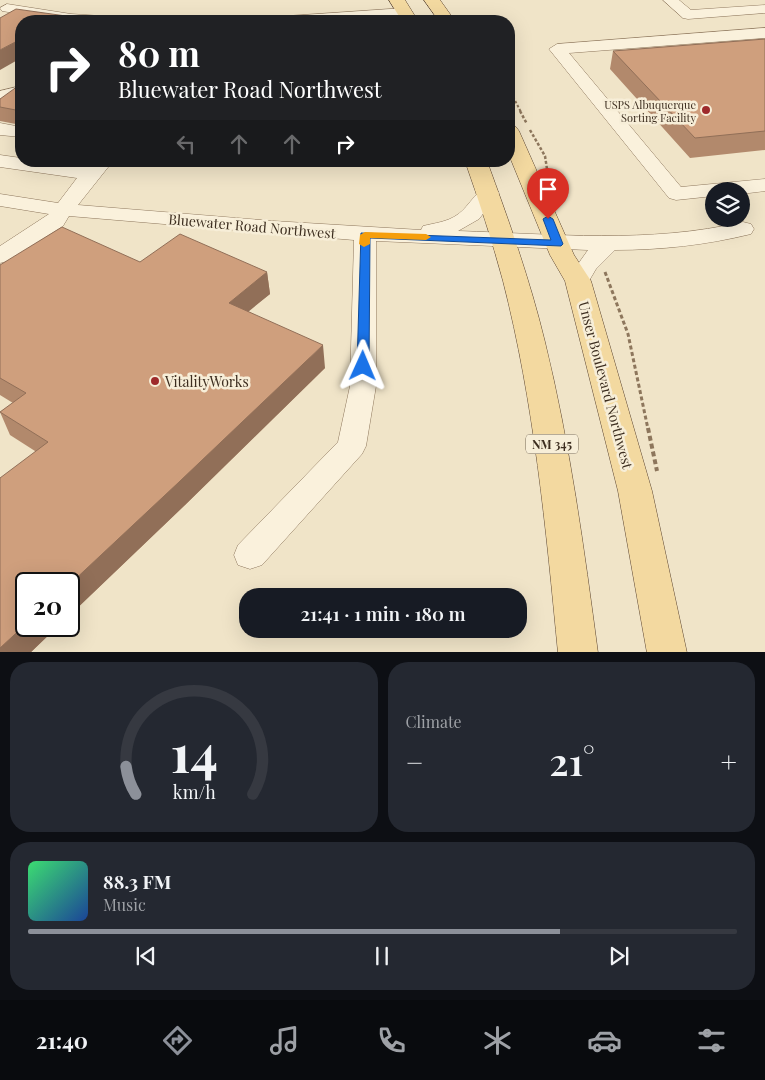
<!DOCTYPE html>
<meta charset="utf-8">
<style>
body{margin:0;font-family:"Playfair Display",serif;background:#242831;color:#f1f3f6;height:100vh;display:flex;flex-direction:column;font-size:19px;white-space:nowrap}
*{box-sizing:border-box;margin:0}
p{font-size:16px;color:#9ea1a6}
.icon{flex:none;width:28px;height:28px;fill:none;stroke:currentColor;stroke-width:2;stroke-linecap:round;stroke-linejoin:round}
.map{position:relative;height:652px;overflow:hidden}
.sheet{display:flex;flex-direction:column;gap:10px;padding:10px;background:#0d0f14;flex:1}
.sheet>*{flex:none}
.top-card{position:absolute;left:15px;top:15px;width:500px;height:152px;border-radius:20px;box-shadow:0 5px 20px #0002;background:#202124;color:#fff;overflow:hidden}
.controls{position:absolute;left:705px;top:182px;display:grid;gap:10px}
.controls a{display:grid;place-items:center;width:45px;height:45px;border-radius:50%;background:#171b24;box-shadow:0 5px 20px #0002;font-size:25px}
.speed{position:absolute;left:15px;top:572px;display:flex;gap:10px;font-size:25px;font-weight:700;text-align:center}
.speed>*{display:grid;place-content:center;width:65px;height:65px;border-radius:50%;background:#171b24;box-shadow:0 5px 20px #0002;line-height:1}
.speed .limit{border:2px solid #111;border-radius:8px;background:#fff;color:#111}
.pin{position:absolute;display:grid;place-items:center;width:42px;height:42px;color:#fff;margin:-51px -21px;border-radius:50% 50% 50% 0;rotate:-45deg;box-shadow:0 0 5px #0007}
.pin .icon{rotate:45deg}
.me{position:absolute;width:55px;margin:-28px;rotate:1deg;stroke-linejoin:round;filter:drop-shadow(0 0 4px #0008)}
.turn{display:flex;align-items:center;gap:18px;height:105px;padding:0 20px;font-size:22px}
.turn .icon{width:65px;height:65px;stroke-width:2.5}
.turn b{display:block;font-size:35px;line-height:42px}
.lanes{display:flex;align-items:center;height:48px;padding:0 20px;background:#0003;justify-content:center;gap:25px;direction:ltr}
.lanes .off{opacity:.35}
.big{font-size:38px;font-weight:600;line-height:1.1}
.sheet .widget{flex:1;display:flex;flex-direction:column;justify-content:center;gap:8px;min-width:0;padding:0 18px;border-radius:20px;background:#242831}
.sheet .dial{align-items:center;gap:0}
.dial svg{height:130px;overflow:visible;fill:none;stroke:#363941;stroke-width:7;stroke-linecap:round;text-anchor:middle}
.dial text{fill:#f1f3f6;stroke:none}
.song{display:flex;align-items:center;gap:15px}
.cover{width:60px;height:60px;border-radius:8px;background:linear-gradient(135deg,hsl(140 70% 55%),hsl(220 70% 35%))}
.played{height:5px;border-radius:2px;background:linear-gradient(90deg,#8c9099 75%,#363941 75%)}
.keys{display:flex;justify-content:space-around;direction:ltr}
.heat{display:flex;justify-content:space-between;align-items:center;font-size:28px;direction:ltr}
.sheet .tiles{flex:1;display:grid;gap:10px;grid-template-columns:1fr 1fr}
.widget:last-child{grid-column:span 2}
.trip{position:absolute;left:239px;top:588px;width:288px;height:50px;border-radius:20px;background:#171b24;box-shadow:0 5px 20px #0002;font-weight:600;line-height:50px;text-align:center}
.tab-bar{display:flex;height:80px;justify-content:space-around;align-items:center;background:#090b0e;color:#9ea1a6}
.tab-bar .icon{width:35px;height:35px}
.tab-bar .current{color:#8c9099}
.tab-bar b{font-size:22px;color:#f1f3f6}
.map>svg:first-child{display:block}
</style>
<div class="map">
<svg width="765" height="653" viewBox="0 0 765 653">
<rect width="100%" height="100%" fill="#f0e4c8"/>
<g fill="none" stroke-linecap="round" stroke-linejoin="round">
<defs>
<path id="minor" d="M663,0H679L691,10L765,5V13L688,19L683,18Z
M7,4L71,14L117,17L124,21H64L2,11L0,8Z
M405,8L410,9L412,12L410,15L334,21H267L274,17Z
M765,28V38L569,53L681,187L765,179V191L741,194V191H714V196L676,200L669,198L549,49L557,44Z
M21,86V96L0,101V91Z
M0,123L21,127V137L0,135Z
M0,155L21,158V161H43L85,167L92,161H113L78,205L273,221L421,230L423,226C435,223 447,222 457,215C471,206 477,184 496,189L499,193L479,219L458,231C555,234 648,244 743,222L751,224L754,229L751,234C706,245 661,250 615,250L596,269L586,286L578,288L570,286L566,281L588,250L376,241V386L366,446L362,454L262,565L250,569L238,565L234,555L238,545L338,442L350,386L354,240L69,216L63,226L8,261L0,263V246L49,214L0,206V194L58,203L77,178L0,167Z"/>
<path id="major" d="M389,0H405L418,21H402Z
M424,0H440L455,21H439Z
M509,125L516,127L519,131L574,255L591,281L652,491L687,653H647L618,491L565,281L550,255L509,155Z
M465,161H487C509,221 530,280 545,342C570,444 584,548 598,653H558C546,528 534,402 503,281C492,240 479,201 465,161Z"/>
</defs>
<!-- minor casing -->
<use href="#minor" stroke="#8d765c" stroke-width="1"/>
<!-- major casing -->
<use href="#major" stroke="#5b4430" stroke-width="1"/>
<!-- path-far3 -->
<path stroke="#8d765c" stroke-width="2" stroke-dasharray="2.5 2" stroke-linecap="butt" d="M509,89L521,112"/>
<!-- path-far2 -->
<path stroke="#8d765c" stroke-width="2.5" stroke-dasharray="3 2" stroke-linecap="butt" d="M520,111L527,124
M530,130L545,156L547,169"/>
<!-- path-far1 -->
<path stroke="#8d765c" stroke-width="3" stroke-dasharray="4 2.5" stroke-linecap="butt" d="M605,272L628,334L648,429"/>
<!-- path -->
<path stroke="#8d765c" stroke-width="4" stroke-dasharray="5 3" stroke-linecap="butt" d="M648,428L657,471"/>
<!-- minor -->
<use href="#minor" fill="#faf1dc" fill-rule="evenodd"/>
<!-- major -->
<use href="#major" fill="#f3d9a0" fill-rule="evenodd"/>
</g>
<!-- wall -->
<path fill="#b2896c" d="M765,39V150L690,158L610,69L613,51Z
M21,87V125L0,121V99Z
M140,262L267,272L270,294L248,311L325,368L185,505L30,653H0L35,451L10,435L0,412L13,403L0,395V265Z"/>
<!-- shaded-wall -->
<path fill="#916f58" d="M66,16L67,21H58Z
M21,39V58L0,70V50Z
M267,272L270,294L232,325L229,303Z
M323,345L325,368L185,505L69,616V585Z
M26,624V626H58L30,653H0V648Z"/>
<!-- building -->
<path fill="#cf9f7d" stroke="#916f58" d="M16,9L66,16L58,21H21V39L0,50V18Z
M765,39V131L695,138L613,51Z
M18,86L21,87V111L0,107V99Z
M62,227L140,262L180,234L267,272L229,303L323,345L179,482L69,585V584H26V624L0,648V478L48,442L0,412L26,393L0,378V265Z"/>
<!-- route -->
<path fill="#1a73e8" stroke="#114b97" d="M548,216L553,219L563,244L561,246L370,238L369,366L363,370L359,369L357,366L361,233L551,240L543,219Z"/>
<!-- slow -->
<path fill="#f59e0b" d="M365,232L426,234L431,237L426,240L370,238V244L364,247L359,244L360,235Z"/>
<!-- markers -->
<g fill="#9e2a2b" stroke="#f7eed8" stroke-width="2">
<circle cx="706" cy="110" r="5"/>
<circle cx="155" cy="381" r="5"/>
</g>
<g text-anchor="middle" dominant-baseline="central" stroke-width="5" stroke-linejoin="round" paint-order="stroke">
<!-- far-poi labels -->
<g font-size="11" fill="#3d2e20" stroke="#f7eed8" text-anchor="end">
<text x="696" y="104">USPS Albuquerque<tspan x="696" dy="13">Sorting Facility</tspan></text>
</g>
<!-- shield labels -->
<rect fill="#f7eed8" stroke="#756857" stroke-width="1" x="526" y="434.5" width="52" height="19" rx="4"/>
<g font-size="12" font-weight="bold" fill="#3d2e20">
<text x="552" y="444">NM 345</text>
</g>
<!-- street labels -->
<g font-size="14" fill="#3d2e20" stroke="#f7eed8">
<text transform="translate(252 226) rotate(5)">Bluewater Road Northwest</text>
<text transform="translate(606 385) rotate(75)">Unser Boulevard Northwest</text>
</g>
<!-- poi labels -->
<g font-size="14" fill="#3d2e20" stroke="#f7eed8" text-anchor="start">
<text x="165" y="381">VitalityWorks</text>
</g>
</g>
</svg>
<div class="controls">
<a><svg class="icon" aria-label="layers" viewBox="0 0 24 24"><path d="M12 4l9 5-9 5-9-5zM3 14l9 5 9-5"/></svg></a>
</div>
<div class="speed"><div class="limit">20</div></div>
<div class="pin" style="left:548px;top:219px;background:#d93025"><svg class="icon" aria-label="arrive" viewBox="0 0 24 24"><path d="M6 21V4h12l-3 4 3 4H6"/></svg></div>
<svg class="me" style="left:363px;top:366px" viewBox="-20 -20 40 40"><path d="M0-17L14 15 0 8-14 15z" fill="#1a73e8" stroke="#fff" stroke-width="4"/></svg>
<div class="trip">21:41 · 1 min · 180 m</div>
<div class="top-card">
<div class="turn"><svg class="icon" aria-label="right" viewBox="0 0 24 24"><path d="M7 20v-9h11M14 6l5 5-5 5"/></svg><div><b>80 m</b>Bluewater Road Northwest</div></div>
<div class="lanes"><svg class="icon off" aria-label="left" viewBox="0 0 24 24"><path d="M17 20v-9H6M10 6l-5 5 5 5"/></svg><svg class="icon off" aria-label="ahead" viewBox="0 0 24 24"><path d="M12 20V5M6 11l6-6 6 6"/></svg><svg class="icon off" aria-label="ahead" viewBox="0 0 24 24"><path d="M12 20V5M6 11l6-6 6 6"/></svg><svg class="icon" aria-label="right" viewBox="0 0 24 24"><path d="M7 20v-9h11M14 6l5 5-5 5"/></svg></div>
</div>
</div>
<section class="sheet">
<div class="tiles">
<div class="widget dial"><svg viewBox="0 0 100 80">
<path d="M14 69A42 42 0 1 1 86 69"/>
<path d="M14 69A42 42 0 0 1 8 52" stroke="#8c9099"/>
<text x="50" y="56" font-size="32" font-weight="700">14</text>
<text x="50" y="72" font-size="11">km/h</text>
</svg></div>
<div class="widget"><p>Climate</p>
<div class="heat"><a>−</a><b class="big">21°</b><a>+</a></div>
</div>
<div class="widget">
<div class="song"><i class="cover"></i><div><b>88.3 FM</b><p>Music</p></div></div>
<div class="played"></div>
<div class="keys"><svg class="icon" aria-label="previous" viewBox="0 0 24 24"><path d="M18 5L8 12l10 7zM5 5v14"/></svg><svg class="icon" aria-label="pause" viewBox="0 0 24 24"><path d="M8 5v14M16 5v14"/></svg><svg class="icon" aria-label="next" viewBox="0 0 24 24"><path d="M6 5l10 7-10 7zM19 5v14"/></svg></div>
</div>
</div>
</section>
<nav class="tab-bar">
<b>21:40</b>
<svg class="icon current" aria-label="directions" viewBox="0 0 24 24"><path d="M12 3l9 9-9 9-9-9zM9 14v-3h6M13 9l2 2-2 2"/></svg>
<svg class="icon" aria-label="music" viewBox="0 0 24 24"><path d="M9 18V5l10-2v13"/><circle cx="6" cy="18" r="3"/><circle cx="16" cy="16" r="3"/></svg>
<svg class="icon" aria-label="phone" viewBox="0 0 24 24"><path d="M5 4h4l2 5-3 2q2 4 5 5l2-3 5 2v4C11 20 4 13 5 4z"/></svg>
<svg class="icon" aria-label="climate" viewBox="0 0 24 24"><path d="M12 3v18M4 7l16 10M4 17L20 7"/></svg>
<svg class="icon" aria-label="car" viewBox="0 0 24 24"><path d="M5 17H2v-5l4-1 3-4h7l3 4 3 1v5h-3M9 17h6M6 11h13"/><circle cx="7" cy="17" r="2"/><circle cx="17" cy="17" r="2"/></svg>
<svg class="icon" aria-label="filters" viewBox="0 0 24 24"><path d="M4 7h16M4 17h16"/><circle cx="9" cy="7" r="2"/><circle cx="15" cy="17" r="2"/></svg>
</nav>
